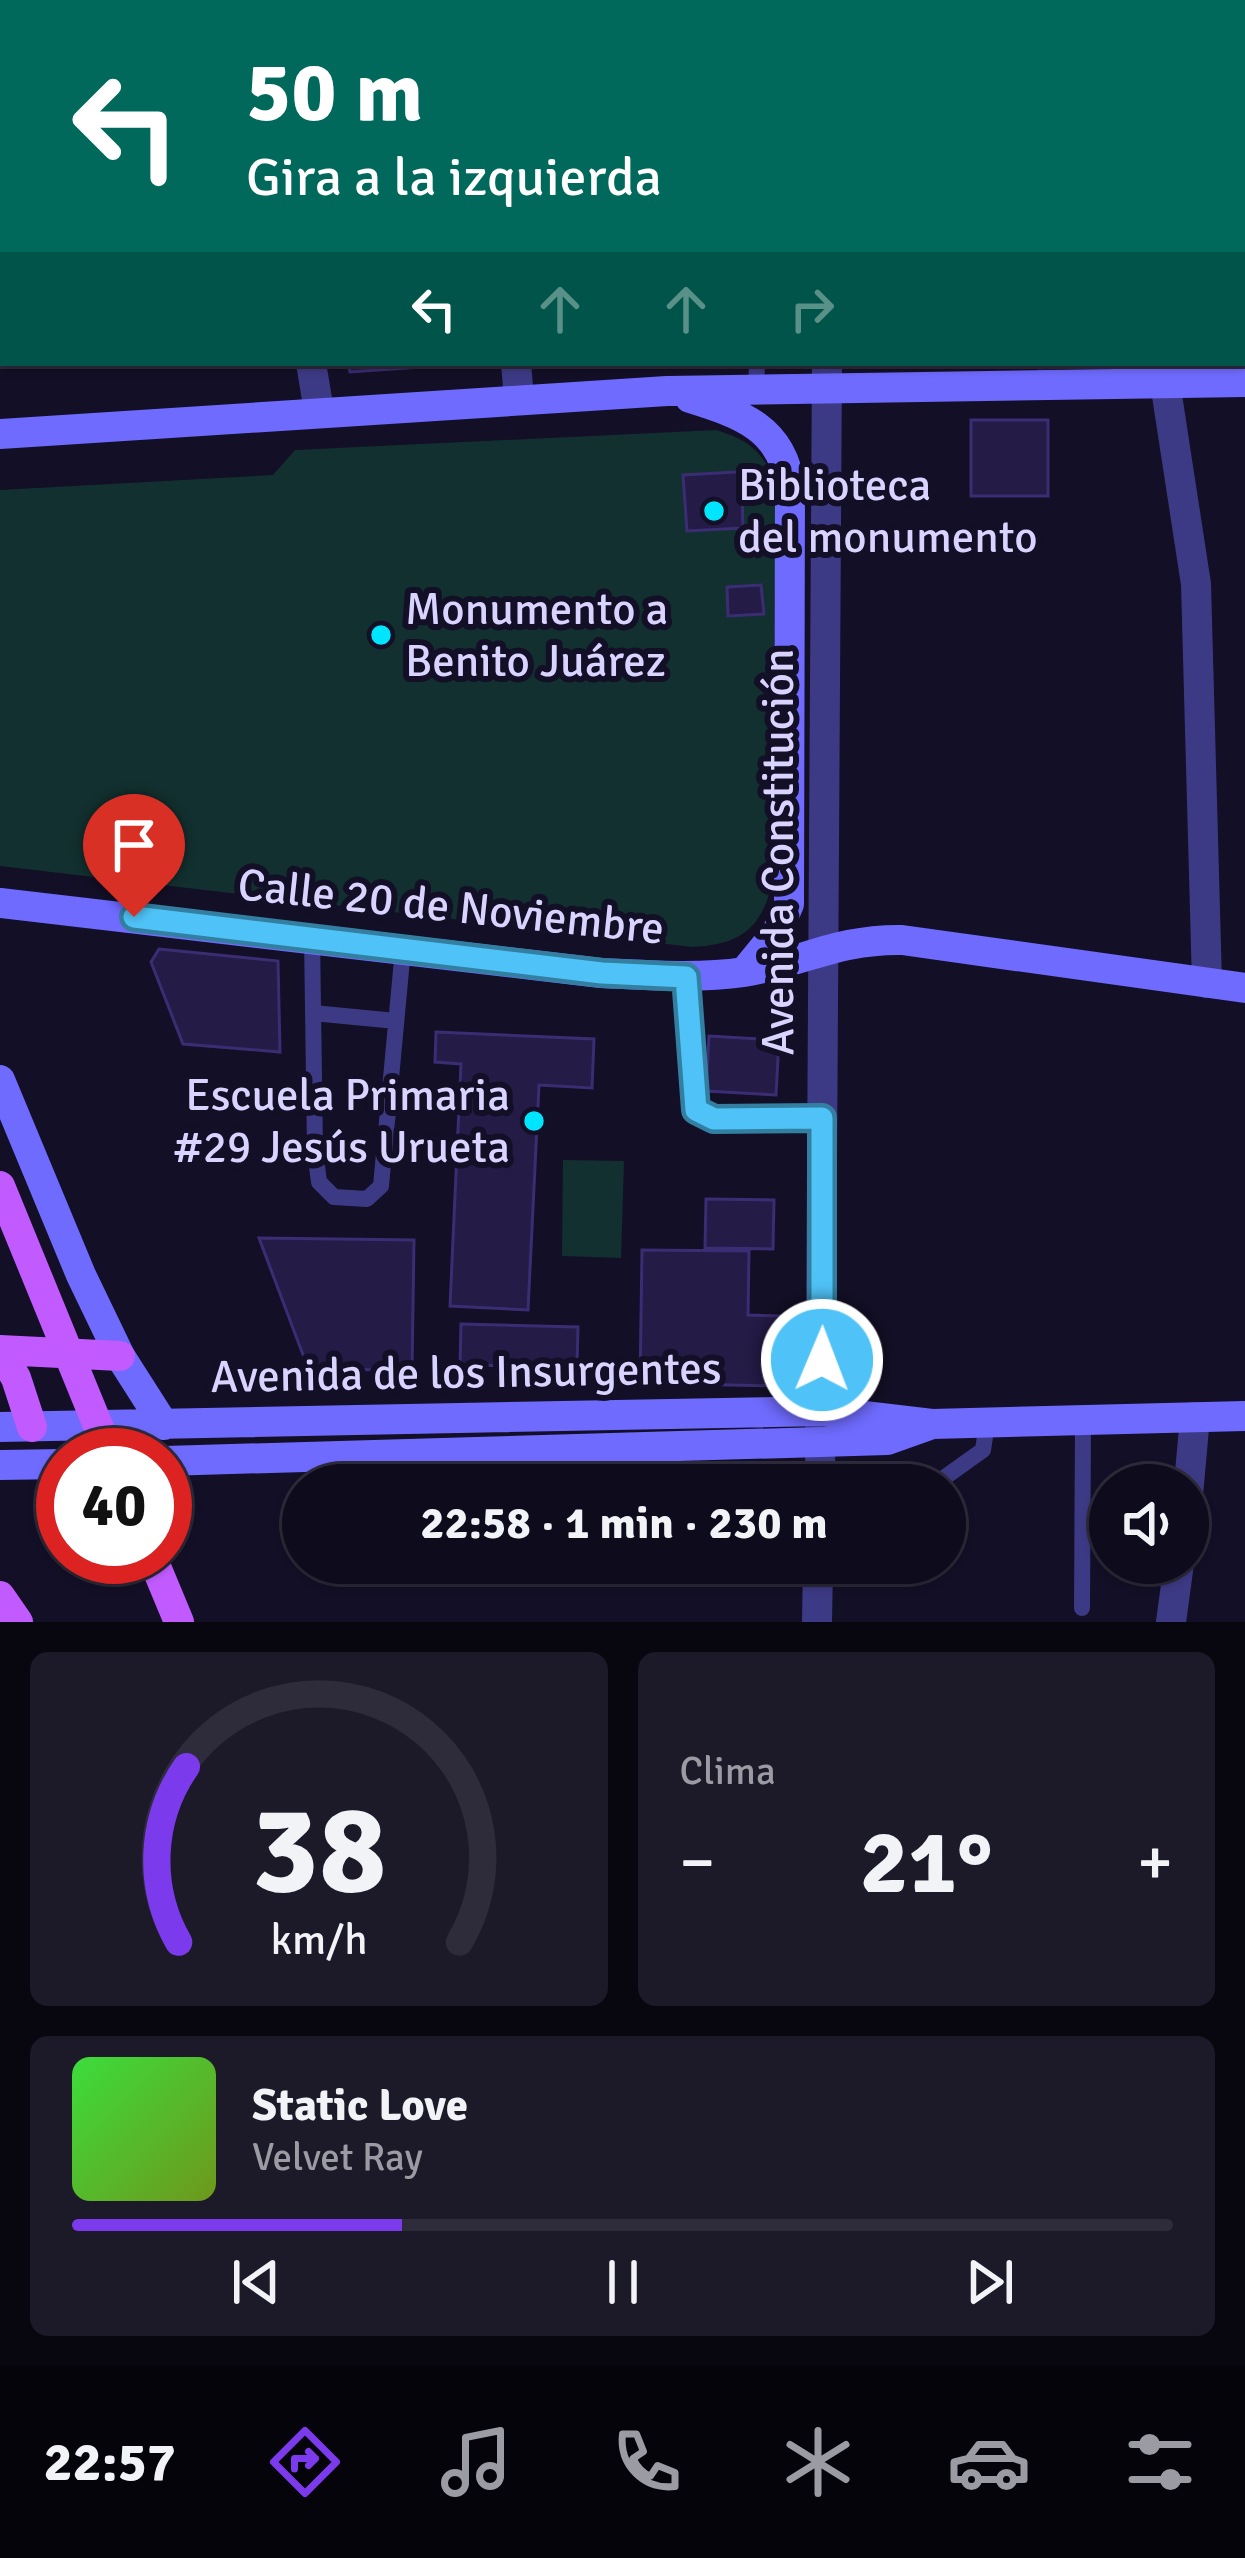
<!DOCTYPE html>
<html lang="es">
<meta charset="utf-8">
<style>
body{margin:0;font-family:Signika,sans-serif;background:#1c1929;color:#f1f3f6;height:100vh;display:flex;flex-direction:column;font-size:45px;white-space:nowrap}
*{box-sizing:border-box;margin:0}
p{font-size:39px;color:#9b9ba3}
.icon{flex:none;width:66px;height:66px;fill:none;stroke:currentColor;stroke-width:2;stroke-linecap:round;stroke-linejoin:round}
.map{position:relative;height:1622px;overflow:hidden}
.details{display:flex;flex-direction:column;gap:30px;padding:30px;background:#08060f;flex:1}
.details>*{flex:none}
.top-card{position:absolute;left:0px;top:0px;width:1245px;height:366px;box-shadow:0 3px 9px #0004,0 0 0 3px #2e2b3b;background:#00695c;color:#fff;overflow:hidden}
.controls{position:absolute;left:1089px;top:1464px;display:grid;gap:24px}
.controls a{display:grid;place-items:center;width:120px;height:120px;border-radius:50%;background:#0e0b1c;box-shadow:0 3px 9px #0004,0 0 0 3px #2e2b3b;font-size:60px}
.speed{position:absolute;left:36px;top:1428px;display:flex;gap:24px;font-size:60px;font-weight:700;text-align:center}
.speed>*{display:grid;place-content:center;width:156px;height:156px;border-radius:50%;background:#0e0b1c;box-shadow:0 3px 9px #0004,0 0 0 3px #2e2b3b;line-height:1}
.speed .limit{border:18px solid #d22;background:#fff;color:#111}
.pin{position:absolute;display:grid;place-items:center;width:102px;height:102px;color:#fff;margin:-123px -51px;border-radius:50% 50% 50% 0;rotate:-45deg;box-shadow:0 0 12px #0007}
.pin .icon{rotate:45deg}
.me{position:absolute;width:132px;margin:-66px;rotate:1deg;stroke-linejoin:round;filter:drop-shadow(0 0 9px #0008)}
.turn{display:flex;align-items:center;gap:42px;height:252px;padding:0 48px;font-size:54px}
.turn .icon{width:156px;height:156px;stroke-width:2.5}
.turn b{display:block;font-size:84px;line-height:102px}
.lanes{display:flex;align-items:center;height:114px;padding:0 48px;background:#0003;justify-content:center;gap:60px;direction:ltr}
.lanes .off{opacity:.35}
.big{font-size:90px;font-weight:800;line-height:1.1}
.details .widget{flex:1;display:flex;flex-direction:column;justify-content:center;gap:18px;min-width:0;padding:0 42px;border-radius:18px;background:#1c1929}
.details .dial{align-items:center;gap:0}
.dial svg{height:312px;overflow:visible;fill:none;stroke:#2e2b3b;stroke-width:7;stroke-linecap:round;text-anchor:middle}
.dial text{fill:#f1f3f6;stroke:none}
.song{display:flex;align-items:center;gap:36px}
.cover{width:144px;height:144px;border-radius:18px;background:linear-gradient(135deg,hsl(120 70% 55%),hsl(80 70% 35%))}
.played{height:12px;border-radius:6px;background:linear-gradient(90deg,#7c3aed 30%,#2e2b3b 30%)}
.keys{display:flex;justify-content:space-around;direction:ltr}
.heat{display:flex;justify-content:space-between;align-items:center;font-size:66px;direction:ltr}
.details .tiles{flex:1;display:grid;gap:30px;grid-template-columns:1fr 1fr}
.widget:last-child{grid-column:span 2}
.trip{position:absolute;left:282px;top:1464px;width:684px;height:120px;border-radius:60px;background:#0e0b1c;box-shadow:0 3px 9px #0004,0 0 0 3px #2e2b3b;font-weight:800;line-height:120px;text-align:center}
.tabs{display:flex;height:192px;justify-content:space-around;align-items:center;background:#06040b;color:#9b9ba3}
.tabs .icon{width:84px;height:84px}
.tabs .on{color:#7c3aed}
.tabs b{font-size:54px;color:#f1f3f6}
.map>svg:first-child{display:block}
</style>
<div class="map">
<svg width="1245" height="1622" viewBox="0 0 1245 1622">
<rect width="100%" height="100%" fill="#130f26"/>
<!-- green -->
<path fill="#12302f" d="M716,430C749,440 762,451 776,483L772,885C760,931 738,945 692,947L0,866V490L273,475L295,450Z
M563,1160L624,1161L621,1258L562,1256Z"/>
<!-- building -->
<path fill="#241b47" stroke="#3b2d73" stroke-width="3" d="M348,363H481L350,372Z
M1038,363H1132V366L1039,368Z
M971,420H1048V496H971Z
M753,471L755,494L742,495L743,528L687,531L683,475Z
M761,585L764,614L728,616L727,587Z
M159,949L278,961L280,1052L183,1044L151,962Z
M436,1032L594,1039L592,1088L539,1085L528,1310L450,1306L461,1064L435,1062Z
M709,1036L779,1040L776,1095L706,1091Z
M706,1199L774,1200L773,1249L705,1248Z
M259,1238L414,1240L412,1371L308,1368Z
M642,1250L749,1251L748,1315L782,1316L781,1386L640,1383Z
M461,1324L578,1327L577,1367L460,1365Z"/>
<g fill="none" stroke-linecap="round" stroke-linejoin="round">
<!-- service -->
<path stroke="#3d3a85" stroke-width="16" d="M0,66L3,80
M756,388L757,363
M312,937L315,1150L319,1182L334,1197L367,1199L381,1186L403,949
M686,977L696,1110L714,1119L822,1117
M313,1013L396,1021
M934,1485L983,1450L987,1423
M1082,1608L1083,1422"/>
<!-- minor -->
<path stroke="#3d3a85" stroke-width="30" d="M219,0L220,3
M443,0V3
M1175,3L1178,0
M0,157H3
M311,363L319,411
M516,363L519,399
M1162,363L1196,584L1207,983
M1188,1495L1195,1417
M1171,1622L1179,1563"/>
<!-- tertiary -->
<path stroke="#3d3a85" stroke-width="30" d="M830,3V0
M820,1485L827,363
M817,1622L818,1563"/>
<!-- secondary -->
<path stroke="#6f6bff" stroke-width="30" d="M690,398C741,414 783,428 790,487L789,904L777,932L745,971
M0,434L667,391L1245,382
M0,903L601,973C649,975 697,979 744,972C804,962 837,939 902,940L1245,988
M0,1080L81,1275L120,1356L164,1425
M0,1427L822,1411L932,1424L1245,1416
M165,1461L887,1440L932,1424
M0,1465L63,1464"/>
<!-- primary -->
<path stroke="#c25bff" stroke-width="30" d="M0,1350L120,1356
M0,1351L16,1378L32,1427
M152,1557L179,1622
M0,1596L18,1622"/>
<!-- primary-bridge -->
<path stroke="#c25bff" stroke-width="30" d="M0,1186L110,1455"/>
</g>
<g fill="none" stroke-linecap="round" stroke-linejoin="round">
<defs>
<path id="route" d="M134,917L602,973L686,977L696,1110L714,1119L822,1118V1360"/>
</defs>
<!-- route casing -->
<use href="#route" stroke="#337fa1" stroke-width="30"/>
<!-- route -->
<use href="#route" stroke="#4fc3f7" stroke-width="21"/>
</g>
<!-- markers -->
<g fill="#00e5ff" stroke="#130f26" stroke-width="4.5">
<circle cx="714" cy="511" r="12"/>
<circle cx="381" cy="635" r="12"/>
<circle cx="534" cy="1121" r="12"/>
</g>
<g text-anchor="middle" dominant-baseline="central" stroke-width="12" stroke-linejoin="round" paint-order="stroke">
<!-- poi labels -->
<g font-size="45" fill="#d9d4ff" stroke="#130f26" text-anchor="start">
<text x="738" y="485">Biblioteca<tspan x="738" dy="52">del monumento</tspan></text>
<text x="405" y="609">Monumento a<tspan x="405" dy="52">Benito Juárez</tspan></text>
<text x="510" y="1095" text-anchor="end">Escuela Primaria<tspan x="510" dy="52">#29 Jesús Urueta</tspan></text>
</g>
<!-- street labels -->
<g font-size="45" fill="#d9d4ff" stroke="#130f26">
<text transform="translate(778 852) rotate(-90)">Avenida Constitución</text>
<text transform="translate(451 907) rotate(6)">Calle 20 de Noviembre</text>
<text transform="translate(466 1373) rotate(-1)">Avenida de los Insurgentes</text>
</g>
</g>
</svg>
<div class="controls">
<a><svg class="icon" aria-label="sound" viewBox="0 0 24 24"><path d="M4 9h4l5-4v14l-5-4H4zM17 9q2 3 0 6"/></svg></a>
</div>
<div class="speed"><div class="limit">40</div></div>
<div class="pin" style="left:134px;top:917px;background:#d93025"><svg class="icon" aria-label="arrive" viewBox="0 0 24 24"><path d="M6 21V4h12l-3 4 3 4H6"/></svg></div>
<svg class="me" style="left:822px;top:1360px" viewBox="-20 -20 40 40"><circle r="17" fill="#4fc3f7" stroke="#fff" stroke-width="3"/><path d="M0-11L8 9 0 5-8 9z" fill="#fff"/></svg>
<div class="trip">22:58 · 1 min · 230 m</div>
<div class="top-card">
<div class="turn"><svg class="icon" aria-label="left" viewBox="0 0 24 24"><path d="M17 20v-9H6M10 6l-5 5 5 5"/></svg><div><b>50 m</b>Gira a la izquierda</div></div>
<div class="lanes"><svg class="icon" aria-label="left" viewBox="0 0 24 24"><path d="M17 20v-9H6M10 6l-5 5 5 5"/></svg><svg class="icon off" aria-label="ahead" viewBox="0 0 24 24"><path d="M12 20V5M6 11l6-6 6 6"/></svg><svg class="icon off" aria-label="ahead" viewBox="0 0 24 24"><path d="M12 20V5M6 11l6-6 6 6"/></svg><svg class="icon off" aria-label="right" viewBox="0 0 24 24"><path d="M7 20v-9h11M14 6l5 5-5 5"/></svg></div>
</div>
</div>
<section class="details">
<div class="tiles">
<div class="widget dial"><svg viewBox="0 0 100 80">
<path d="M14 69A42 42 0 1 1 86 69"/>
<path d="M14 69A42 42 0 0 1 16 24" stroke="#7c3aed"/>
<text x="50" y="56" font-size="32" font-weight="700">38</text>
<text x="50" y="72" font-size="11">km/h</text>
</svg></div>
<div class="widget"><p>Clima</p>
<div class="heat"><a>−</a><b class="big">21°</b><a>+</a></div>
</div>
<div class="widget">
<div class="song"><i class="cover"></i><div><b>Static Love</b><p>Velvet Ray</p></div></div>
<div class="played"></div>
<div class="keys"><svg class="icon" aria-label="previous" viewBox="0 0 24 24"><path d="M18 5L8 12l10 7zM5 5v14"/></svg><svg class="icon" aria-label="pause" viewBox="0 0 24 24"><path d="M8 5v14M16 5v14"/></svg><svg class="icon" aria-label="next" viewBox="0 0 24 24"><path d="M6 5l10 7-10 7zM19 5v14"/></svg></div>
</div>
</div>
</section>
<nav class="tabs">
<b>22:57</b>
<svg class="icon on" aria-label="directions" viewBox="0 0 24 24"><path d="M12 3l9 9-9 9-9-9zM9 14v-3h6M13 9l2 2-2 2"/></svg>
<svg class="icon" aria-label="music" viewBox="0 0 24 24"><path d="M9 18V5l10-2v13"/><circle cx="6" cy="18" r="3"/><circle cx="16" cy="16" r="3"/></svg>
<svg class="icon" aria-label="phone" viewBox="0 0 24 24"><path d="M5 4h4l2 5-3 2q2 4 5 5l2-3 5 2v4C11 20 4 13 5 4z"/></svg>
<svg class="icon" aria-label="climate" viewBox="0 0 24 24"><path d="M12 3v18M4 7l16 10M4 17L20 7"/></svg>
<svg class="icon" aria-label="car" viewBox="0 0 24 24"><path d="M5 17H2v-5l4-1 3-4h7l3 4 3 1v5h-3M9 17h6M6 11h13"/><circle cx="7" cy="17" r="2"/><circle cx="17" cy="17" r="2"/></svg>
<svg class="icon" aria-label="filters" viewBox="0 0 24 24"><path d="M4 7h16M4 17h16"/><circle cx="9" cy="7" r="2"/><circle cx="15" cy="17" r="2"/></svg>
</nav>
